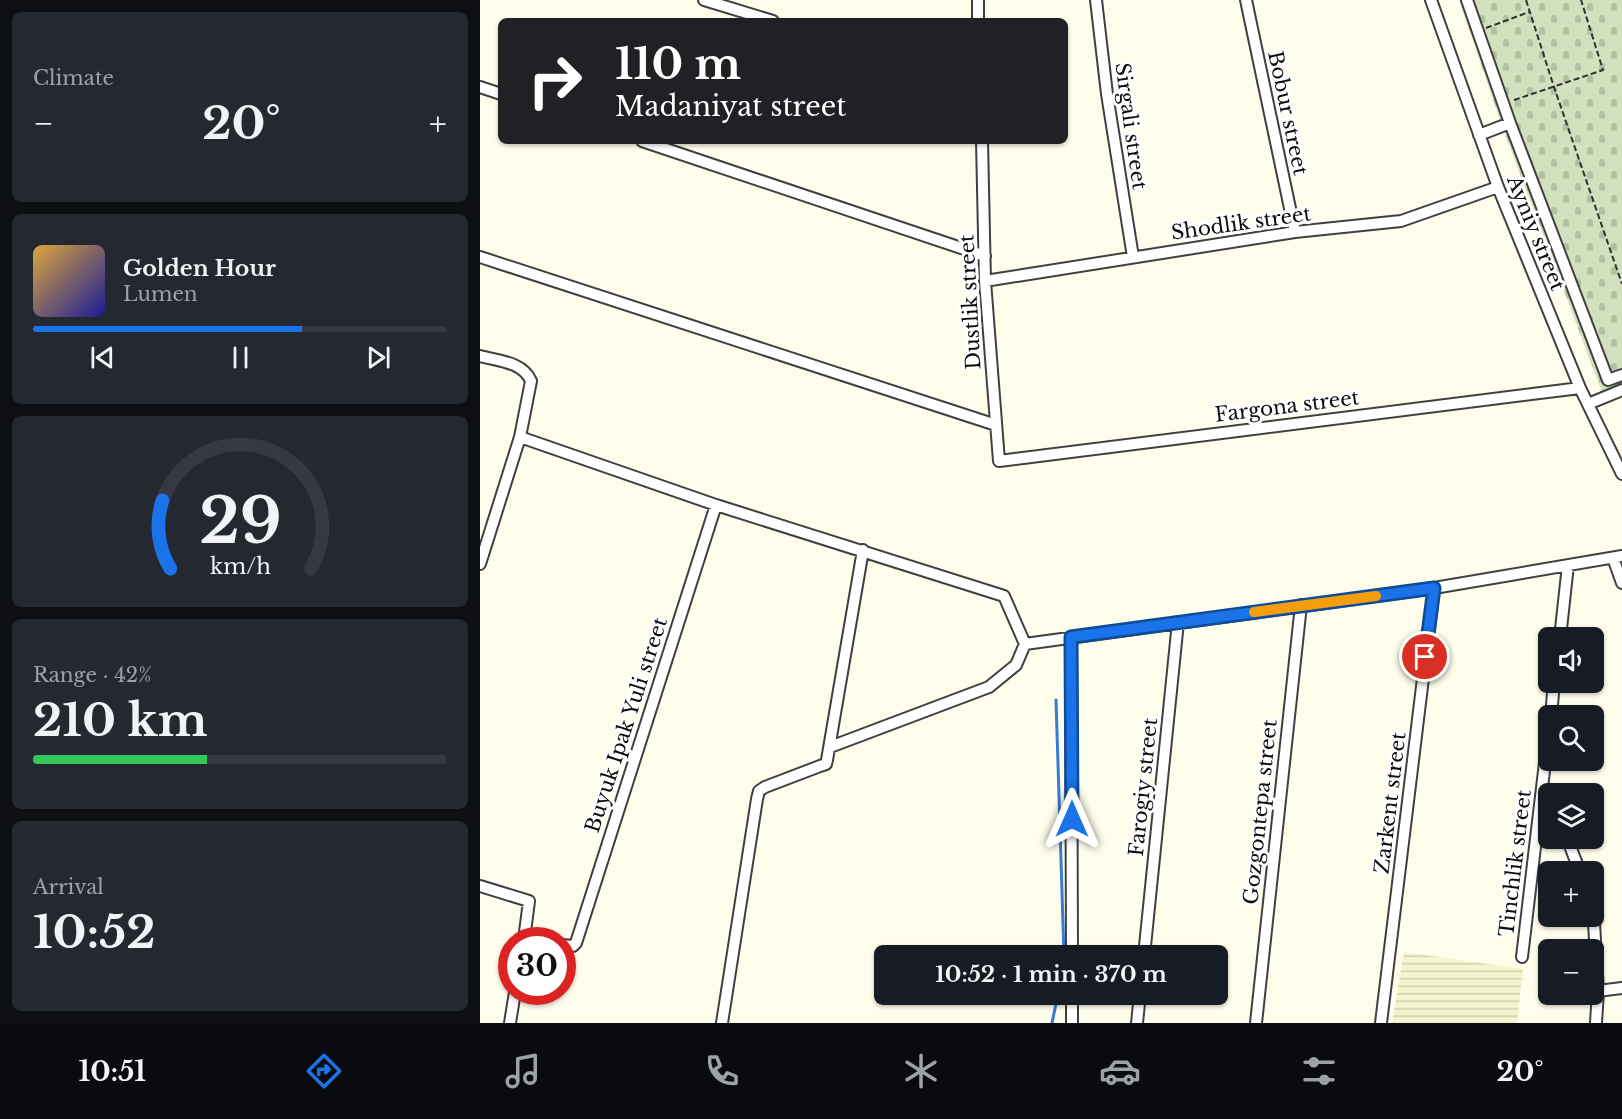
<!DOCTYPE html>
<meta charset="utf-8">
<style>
body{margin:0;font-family:"Libre Baskerville",serif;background:#242831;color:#f1f3f6;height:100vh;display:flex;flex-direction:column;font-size:22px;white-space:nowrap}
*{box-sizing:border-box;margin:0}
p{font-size:20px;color:#9ea1a6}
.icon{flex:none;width:33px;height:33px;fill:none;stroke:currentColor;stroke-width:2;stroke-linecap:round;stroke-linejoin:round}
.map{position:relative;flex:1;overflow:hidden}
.details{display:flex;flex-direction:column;gap:12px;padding:12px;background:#0d0f14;width:480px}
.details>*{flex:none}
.hud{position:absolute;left:18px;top:18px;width:570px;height:126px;border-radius:9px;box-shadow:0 2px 4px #0004;background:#202124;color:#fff;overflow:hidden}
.fabs{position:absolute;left:1058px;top:627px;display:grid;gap:12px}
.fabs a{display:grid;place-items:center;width:66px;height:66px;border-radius:9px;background:#171b24;box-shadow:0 2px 4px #0004;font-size:30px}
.speed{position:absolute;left:18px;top:927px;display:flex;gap:12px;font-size:30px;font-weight:700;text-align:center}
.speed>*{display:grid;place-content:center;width:78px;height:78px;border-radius:50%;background:#171b24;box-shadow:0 2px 4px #0004;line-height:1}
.speed .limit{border:9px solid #d22;background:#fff;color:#111}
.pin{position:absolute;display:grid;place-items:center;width:51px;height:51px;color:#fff;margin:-26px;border:3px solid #fff;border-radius:50%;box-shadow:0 2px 6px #0007}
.me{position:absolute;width:66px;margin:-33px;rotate:0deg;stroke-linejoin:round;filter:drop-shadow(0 0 4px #0008)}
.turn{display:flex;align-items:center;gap:21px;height:126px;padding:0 18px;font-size:27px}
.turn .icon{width:78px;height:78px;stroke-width:2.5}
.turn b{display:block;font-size:42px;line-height:51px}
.big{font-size:45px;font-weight:800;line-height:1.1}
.details .widget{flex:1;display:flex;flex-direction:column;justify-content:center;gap:9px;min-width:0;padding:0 21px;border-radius:9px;background:#242831}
.details .dial{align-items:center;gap:0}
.dial svg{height:156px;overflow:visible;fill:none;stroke:#363941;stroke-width:7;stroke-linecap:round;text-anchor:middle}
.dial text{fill:#f1f3f6;stroke:none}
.song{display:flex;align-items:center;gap:18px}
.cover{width:72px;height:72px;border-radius:9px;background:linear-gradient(135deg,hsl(40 70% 55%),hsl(240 70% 35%))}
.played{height:6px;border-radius:3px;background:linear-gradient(90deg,#1a73e8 65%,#363941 65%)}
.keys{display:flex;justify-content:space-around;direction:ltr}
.heat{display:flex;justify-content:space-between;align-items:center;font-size:33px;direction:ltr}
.charge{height:9px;border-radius:4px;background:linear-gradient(90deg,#34c759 42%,#363941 0)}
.trip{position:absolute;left:394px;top:945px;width:354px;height:60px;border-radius:9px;background:#171b24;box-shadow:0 2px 4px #0004;font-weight:800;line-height:60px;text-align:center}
.menu{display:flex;height:96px;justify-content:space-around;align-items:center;background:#090b0e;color:#9ea1a6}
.menu .icon{width:42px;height:42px}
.menu .selected{color:#1a73e8}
.menu b{font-size:27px;color:#f1f3f6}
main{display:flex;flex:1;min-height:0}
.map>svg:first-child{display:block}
</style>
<main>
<section class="details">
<div class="widget"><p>Climate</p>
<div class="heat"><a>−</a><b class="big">20°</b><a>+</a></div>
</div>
<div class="widget">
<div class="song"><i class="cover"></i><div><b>Golden Hour</b><p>Lumen</p></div></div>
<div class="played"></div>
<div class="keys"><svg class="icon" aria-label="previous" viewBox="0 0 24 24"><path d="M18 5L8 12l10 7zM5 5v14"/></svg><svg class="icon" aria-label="pause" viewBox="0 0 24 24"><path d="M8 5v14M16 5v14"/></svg><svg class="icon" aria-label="next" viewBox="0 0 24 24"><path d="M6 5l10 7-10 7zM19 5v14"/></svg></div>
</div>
<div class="widget dial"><svg viewBox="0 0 100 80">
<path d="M14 69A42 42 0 1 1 86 69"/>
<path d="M14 69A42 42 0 0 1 10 34" stroke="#1a73e8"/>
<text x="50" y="56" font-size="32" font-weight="700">29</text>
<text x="50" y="72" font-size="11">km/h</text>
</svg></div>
<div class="widget"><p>Range · 42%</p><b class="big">210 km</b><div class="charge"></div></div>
<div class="widget"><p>Arrival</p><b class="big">10:52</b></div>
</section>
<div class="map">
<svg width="1142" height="1023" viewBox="0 0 1142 1023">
<defs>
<pattern id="farmland-rules" width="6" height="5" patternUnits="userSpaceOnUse" patternTransform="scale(1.5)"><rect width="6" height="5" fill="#f3f5cd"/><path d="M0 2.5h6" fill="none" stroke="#cfd1af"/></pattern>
<pattern id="cemetery-stones" width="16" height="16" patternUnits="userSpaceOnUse" patternTransform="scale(1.5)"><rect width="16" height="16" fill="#d1e1be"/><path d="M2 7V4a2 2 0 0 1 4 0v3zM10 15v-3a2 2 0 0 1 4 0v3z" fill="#b2c0a2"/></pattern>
</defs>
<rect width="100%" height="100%" fill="#fffeed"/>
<!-- farmland -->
<path fill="url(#farmland-rules)" d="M924,952L1043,969L1037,1023H912Z"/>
<!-- cemetery -->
<path fill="url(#cemetery-stones)" d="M979,0H1142V384L1122,392L1022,126Z"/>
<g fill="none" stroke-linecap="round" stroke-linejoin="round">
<!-- stream -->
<path stroke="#367cd0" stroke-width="3" d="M576,700L584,956
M572,1023L578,994"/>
<defs>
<path id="minor" d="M224,0L293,21
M498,0V21
M616,0L627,94L653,257
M766,0L815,232
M951,0L1018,187L1100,388L1142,474
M987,0L1030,123L1128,380L1142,375
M0,87L21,94
M999,135L1030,123
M162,141L505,256
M502,141L505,281L519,461L1100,388
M0,257L516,425
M505,281L815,232L921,221L1018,187
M0,356C19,361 43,362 51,381L40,437L236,505L524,596L545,644L954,588L1142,556
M1108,404L1142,390
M1133,558L1142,583
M0,564L40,437
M591,637L592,956
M1080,638L1088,565
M1071,716L1074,682
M350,747L509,687L536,665L545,644
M1087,838L1100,872
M0,886L49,901L44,940
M1113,906L1118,991L1116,1023
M44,938L57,940
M82,945L93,946L96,943L236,505
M664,956L698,622
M1042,957L1068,737
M1118,991L1142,988
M592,994V1023
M30,1023L35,992
M242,1023L277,799L279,791L285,787L340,766L346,764L347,760L383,550
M657,1023L660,994
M776,1023L821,605
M901,1023L954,588"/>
</defs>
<!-- minor casing -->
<use href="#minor" stroke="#404040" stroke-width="14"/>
<!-- path -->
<path stroke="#2f2f2f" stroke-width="2" stroke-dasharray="6 3" stroke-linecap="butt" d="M1046,0L1074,87L1142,284
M1006,28L1049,12
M1034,100L1123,70L1101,0"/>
<!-- minor -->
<use href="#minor" stroke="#fff" stroke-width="10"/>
</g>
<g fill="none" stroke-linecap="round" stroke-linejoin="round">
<defs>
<path id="route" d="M592,819L591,637L954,588L945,657"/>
</defs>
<!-- route casing -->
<use href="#route" stroke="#114b97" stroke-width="15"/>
<!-- route -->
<use href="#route" stroke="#1a73e8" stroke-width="10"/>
<!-- slow -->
<path stroke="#f59e0b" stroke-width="10" d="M774,612L896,596"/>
</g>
<g text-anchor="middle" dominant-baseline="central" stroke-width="6" stroke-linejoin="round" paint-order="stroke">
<!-- street labels -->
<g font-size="20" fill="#0d0d0d" stroke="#fff">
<text transform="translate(808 113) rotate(78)">Bobur street</text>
<text transform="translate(651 126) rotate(82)">Sirgali street</text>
<text transform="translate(761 223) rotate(-8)">Shodlik street</text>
<text transform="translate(1056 233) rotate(68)">Ayniy street</text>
<text transform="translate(490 302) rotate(-93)">Dustlik street</text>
<text transform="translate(807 406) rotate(-7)">Fargona street</text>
<text transform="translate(146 725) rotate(-72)">Buyuk Ipak Yuli street</text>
<text transform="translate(663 787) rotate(-84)">Farogiy street</text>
<text transform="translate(910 803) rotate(-83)">Zarkent street</text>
<text transform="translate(780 812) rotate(-84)">Gozgontepa street</text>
<text transform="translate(1035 863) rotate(-83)">Tinchlik street</text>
</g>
</g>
</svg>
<div class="fabs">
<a><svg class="icon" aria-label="sound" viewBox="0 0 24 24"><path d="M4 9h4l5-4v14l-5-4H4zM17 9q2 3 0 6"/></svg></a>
<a><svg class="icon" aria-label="search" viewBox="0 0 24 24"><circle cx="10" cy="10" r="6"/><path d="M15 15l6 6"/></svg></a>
<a><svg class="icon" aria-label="layers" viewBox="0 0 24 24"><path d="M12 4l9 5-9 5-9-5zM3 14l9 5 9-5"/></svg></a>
<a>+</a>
<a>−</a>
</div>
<div class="speed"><div class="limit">30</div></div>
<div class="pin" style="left:945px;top:657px;background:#d93025"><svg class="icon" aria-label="arrive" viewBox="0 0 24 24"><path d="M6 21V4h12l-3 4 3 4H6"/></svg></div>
<svg class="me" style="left:592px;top:819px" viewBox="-20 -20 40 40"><path d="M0-17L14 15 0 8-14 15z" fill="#1a73e8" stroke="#fff" stroke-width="4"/></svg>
<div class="trip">10:52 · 1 min · 370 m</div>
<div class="hud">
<div class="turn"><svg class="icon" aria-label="right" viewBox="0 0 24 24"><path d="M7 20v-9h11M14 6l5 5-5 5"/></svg><div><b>110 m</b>Madaniyat street</div></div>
</div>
</div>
</main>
<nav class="menu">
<b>10:51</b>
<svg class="icon selected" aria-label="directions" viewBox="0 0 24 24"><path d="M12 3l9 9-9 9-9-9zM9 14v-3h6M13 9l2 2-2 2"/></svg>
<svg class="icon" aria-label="music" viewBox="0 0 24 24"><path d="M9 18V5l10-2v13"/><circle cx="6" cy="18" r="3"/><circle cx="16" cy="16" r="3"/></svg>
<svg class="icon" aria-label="phone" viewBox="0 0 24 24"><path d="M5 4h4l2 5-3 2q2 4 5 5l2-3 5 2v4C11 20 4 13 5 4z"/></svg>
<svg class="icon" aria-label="climate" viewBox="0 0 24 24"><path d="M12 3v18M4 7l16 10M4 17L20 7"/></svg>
<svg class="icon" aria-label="car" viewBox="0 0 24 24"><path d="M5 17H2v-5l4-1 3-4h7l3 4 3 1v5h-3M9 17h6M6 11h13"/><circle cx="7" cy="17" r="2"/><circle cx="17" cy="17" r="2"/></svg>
<svg class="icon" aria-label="filters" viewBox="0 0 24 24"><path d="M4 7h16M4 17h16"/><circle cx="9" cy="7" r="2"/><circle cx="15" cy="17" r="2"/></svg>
<b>20°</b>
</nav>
